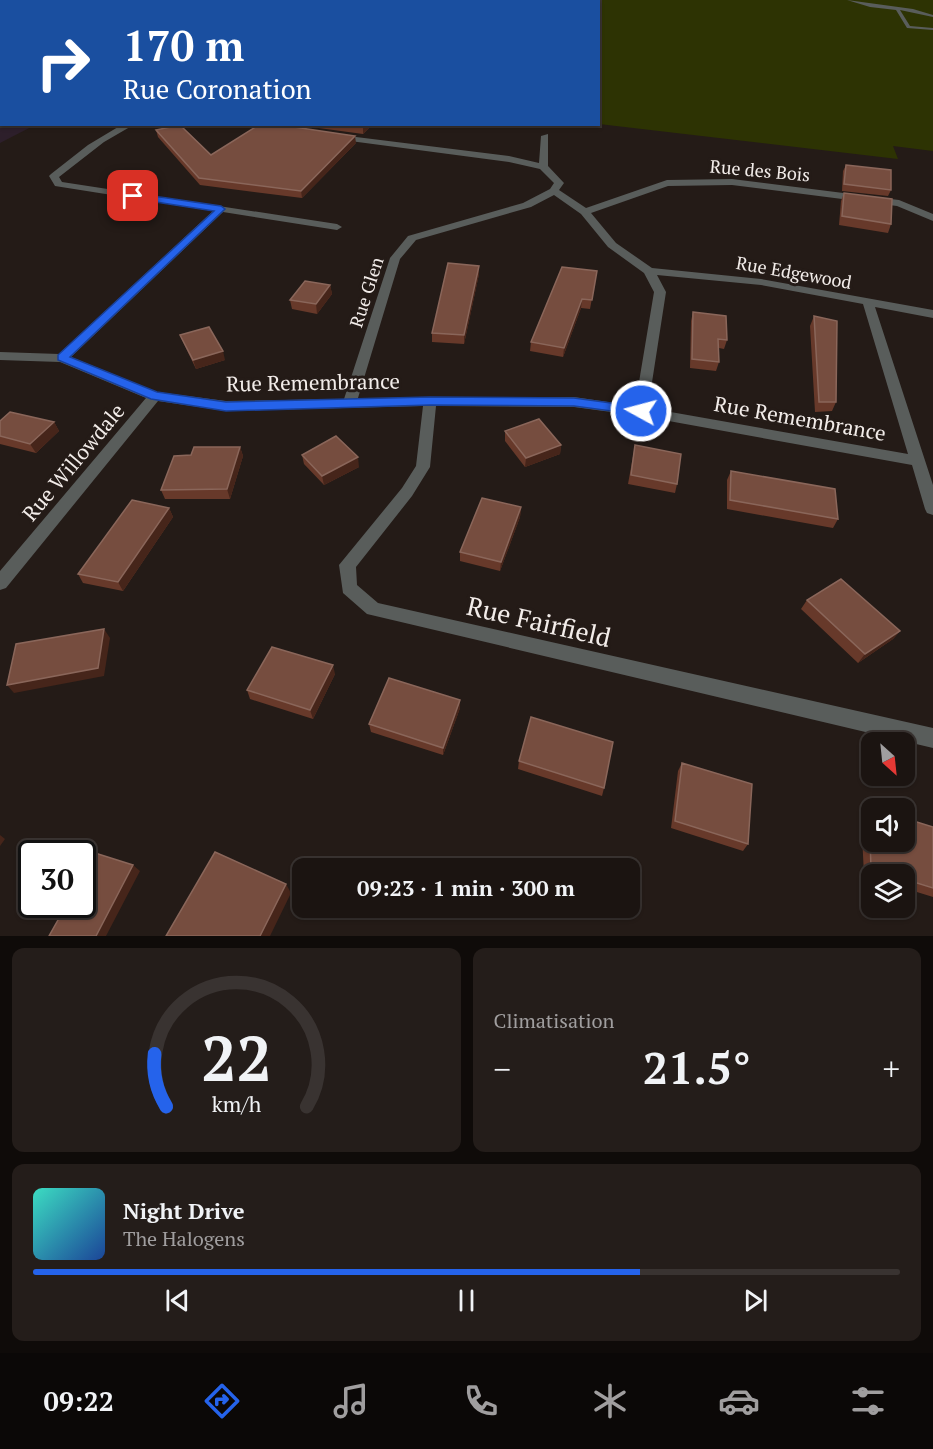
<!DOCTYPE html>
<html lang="fr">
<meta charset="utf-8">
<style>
body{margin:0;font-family:"PT Serif",serif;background:#241d1a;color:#f1f3f6;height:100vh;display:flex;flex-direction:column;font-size:22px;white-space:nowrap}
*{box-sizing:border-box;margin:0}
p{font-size:20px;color:#a09e9f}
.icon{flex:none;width:33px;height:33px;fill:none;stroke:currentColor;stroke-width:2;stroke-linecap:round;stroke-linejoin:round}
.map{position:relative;height:936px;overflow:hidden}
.side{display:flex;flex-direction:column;gap:12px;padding:12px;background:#0f0b09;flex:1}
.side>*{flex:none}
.top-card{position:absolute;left:0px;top:0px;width:600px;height:126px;box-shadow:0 2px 4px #0004,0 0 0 2px #393331;background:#1a4fa0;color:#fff;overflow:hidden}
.needle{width:39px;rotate:153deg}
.tools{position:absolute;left:861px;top:732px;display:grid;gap:12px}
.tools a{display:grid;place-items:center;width:54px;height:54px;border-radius:12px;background:#1b1411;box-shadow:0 2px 4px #0004,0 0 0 2px #393331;font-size:30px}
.speed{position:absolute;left:18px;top:840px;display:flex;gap:12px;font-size:30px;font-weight:700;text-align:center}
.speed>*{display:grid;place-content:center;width:78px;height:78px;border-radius:50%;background:#1b1411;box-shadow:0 2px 4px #0004,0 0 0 2px #393331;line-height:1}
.speed .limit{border:3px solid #111;border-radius:9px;background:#fff;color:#111}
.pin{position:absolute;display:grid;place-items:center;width:51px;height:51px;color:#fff;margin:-26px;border-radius:12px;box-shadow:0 3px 9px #0006}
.me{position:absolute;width:66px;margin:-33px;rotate:277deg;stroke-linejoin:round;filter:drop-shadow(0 0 4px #0008)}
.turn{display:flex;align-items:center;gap:21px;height:126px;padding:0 24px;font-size:27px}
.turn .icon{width:78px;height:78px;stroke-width:2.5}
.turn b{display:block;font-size:42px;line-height:51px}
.big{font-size:45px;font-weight:700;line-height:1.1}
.side .card{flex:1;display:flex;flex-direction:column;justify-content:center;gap:9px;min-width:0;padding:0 21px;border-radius:12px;background:#241d1a}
.side .dial{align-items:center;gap:0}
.dial svg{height:156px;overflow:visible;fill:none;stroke:#393331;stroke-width:7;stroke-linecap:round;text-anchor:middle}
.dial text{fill:#f1f3f6;stroke:none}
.song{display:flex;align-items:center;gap:18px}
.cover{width:72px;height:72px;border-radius:9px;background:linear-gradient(135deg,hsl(170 70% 55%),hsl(220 70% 35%))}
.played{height:6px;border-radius:3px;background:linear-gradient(90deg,#2563eb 70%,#393331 70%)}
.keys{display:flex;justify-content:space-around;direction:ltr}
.heat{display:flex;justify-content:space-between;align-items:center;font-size:33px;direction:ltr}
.side .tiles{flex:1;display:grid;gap:12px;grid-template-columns:1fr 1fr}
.card:last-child{grid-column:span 2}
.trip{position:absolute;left:292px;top:858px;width:348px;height:60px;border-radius:12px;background:#1b1411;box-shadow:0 2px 4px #0004,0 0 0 2px #393331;font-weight:700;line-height:60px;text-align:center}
.tabs{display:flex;height:96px;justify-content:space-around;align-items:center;background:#0b0807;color:#a09e9f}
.tabs .icon{width:42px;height:42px}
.tabs .current{color:#2563eb}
.tabs b{font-size:27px;color:#f1f3f6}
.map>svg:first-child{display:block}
</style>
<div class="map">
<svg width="933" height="936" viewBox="0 0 933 936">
<rect width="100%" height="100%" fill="#241b17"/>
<!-- education -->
<path fill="#2d1f2b" d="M0,80L2,124L35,125L0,143Z"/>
<!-- green -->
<path fill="#2d3303" d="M138,0H933V151L893,146L898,159L599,124L598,2H135Z"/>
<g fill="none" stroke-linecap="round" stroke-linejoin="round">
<!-- lane -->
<path fill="#595d5b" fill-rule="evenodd" d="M847,0L913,9L933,15V17L900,10L910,26L933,28V30L907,28L896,10L870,7Z"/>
<!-- street -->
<path fill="#595d5b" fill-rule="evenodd" d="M0,41H2V45H0Z
M123,124H135L104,142L59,177L62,182L337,224L342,227L337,230L223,212L71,357L157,392L226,401L344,399L390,258L408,236L523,203L550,189L554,183L540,169L509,162L335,139L332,138V134L509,156L539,163L541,136L548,134V166L564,183L559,190L586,208L667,180L732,179L899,200L933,214V221L897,206L732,185L668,186L591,213L616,243L652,268L761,279L933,310V318L875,307L933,485V515L927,513L925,509L912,465L641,416L574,407L436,406L430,467L412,496L356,567L357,585L378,603L933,728V748L367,614L343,593L339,565L402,488L416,466L423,406L226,411L158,401L6,588L0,590V571L146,398L60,362L0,360V352L59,354L213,211L55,186L49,176L51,174L88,145ZM554,195L581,214L608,247L644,273L654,292L635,406L574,397L358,398L400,259L416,240L531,207ZM657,275L761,285L863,304L908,454L648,408L666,292Z
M241,124H264L280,129L276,132Z"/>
</g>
<!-- wall -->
<path fill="#67392a" d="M289,124H373L363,134Z
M156,130L211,155L356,143L302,198L200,185L158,137Z
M846,165L891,190L888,196L842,191L843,171Z
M844,193L891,224L888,233L839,225L841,201Z
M479,266V274L464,344L432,342V333Z
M597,271L590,309L581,308L563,357L530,351L531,342Z
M330,285L332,294L317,314L292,309L290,300Z
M693,312L727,340L724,349L719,348V362L716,371L690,368L691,321Z
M814,316L836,402L832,411L815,412L810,326Z
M180,335L225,360L196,369L184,344Z
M0,421L54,422L59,431L36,453L0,444Z
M505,431L561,445L560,454L525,467L505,441Z
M635,445L677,484L675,493L628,484Z
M240,447L243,456L230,499H165L161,490L191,455Z
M302,455L359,467L324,485L304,464Z
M731,471L838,519L833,528L727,509V480Z
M521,507L520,517L500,571L460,561V552Z
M169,508L173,517L123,591L83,583L78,574Z
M807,600L900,631L893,639L858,663L801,609Z
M335,674L313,719L250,699L247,690Z
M460,708L443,755L371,732L369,724Z
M519,761L604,788L602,796L518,769Z
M682,763L748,844L743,851L671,828L678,771Z
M869,808L933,827V897L904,888V874H872V877L864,875L861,815Z"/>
<!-- shaded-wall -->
<path fill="#46251a" d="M136,0H164L159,2H131Z
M365,124H373L363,134V127Z
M355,136L356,143L302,198L301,191Z
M479,266V274L464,344V335Z
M330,285L332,294L317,314L316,304Z
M582,299L581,308L563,357L564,348Z
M223,351L225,360L196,369L193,360Z
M54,422L59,431L36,453L30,444Z
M561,445L560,454L525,467L526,458Z
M240,447L243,456L230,499L227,489Z
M358,457L359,467L324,485L322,476Z
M521,507L520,517L500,571L501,562Z
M169,508L173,517L123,591L118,582Z
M104,629L110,638L104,676L14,693L7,685Z
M900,631L893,639L858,663L865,654Z
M333,665L335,674L313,719L310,710Z
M460,700V708L443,755V748Z
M0,835L5,839L0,846Z
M133,865L140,871L106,936H96Z
M286,884L291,893L270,936H260Z"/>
<!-- building -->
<path fill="#764d3f" stroke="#8a665a" stroke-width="1.5" d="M36,0H136L131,2H32Z
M0,7L2,8L1,32H0Z
M260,124H274L355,136L301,191L199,178L156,130L180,125L211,155Z
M346,124H365L363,127Z
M846,165L891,170V190L844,184Z
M844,193L892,199L891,224L842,216Z
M448,263L479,266L464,335L432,333Z
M562,267L597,271L592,300L582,299L564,348L531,342Z
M305,281L330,285L316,304L290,300Z
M693,312L726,316L727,340L718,339L719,362L692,359Z
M814,316L837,321L836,402H819Z
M209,327L223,351L193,360L180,335Z
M10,412L54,422L30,444L0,436V421Z
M539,419L561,445L526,458L505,431Z
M336,436L358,457L322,476L302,455Z
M635,445L681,454L677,484L631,475Z
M194,447H240L227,489L161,490L174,456L191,455Z
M731,471L835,489L838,519L730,500Z
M482,498L521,507L501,562L460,552Z
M132,500L169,508L118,582L78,574Z
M841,579L900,631L865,654L807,600Z
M104,629L98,668L7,685L16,644Z
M272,647L333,665L310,710L247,690Z
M389,678L460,700L443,748L369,724Z
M531,717L613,742L604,788L519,761Z
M682,763L752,784L748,844L675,821Z
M869,808L872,809V842H904V818L933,827V888L904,879V874H890L871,869Z
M215,852L286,884L260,936H166Z
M95,853L133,865L96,936H49L67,904H82V876Z"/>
<!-- route -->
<path fill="#2563eb" stroke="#184099" stroke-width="1.5" d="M133,193L221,206L225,209L70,357L157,392L226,402L430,397L574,398L641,407L648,411L641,415L574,406L430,405L226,411L151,399L58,360V355L214,211L130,198L129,196Z"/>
<g text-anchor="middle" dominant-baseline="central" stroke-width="6" stroke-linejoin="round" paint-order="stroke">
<!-- far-street labels -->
<g font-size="18" fill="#f2ece9" stroke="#241b17">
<text transform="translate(760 170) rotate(5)">Rue des Bois</text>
<text transform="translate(794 272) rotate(10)">Rue Edgewood</text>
<text transform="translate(366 292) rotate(-72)">Rue Glen</text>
</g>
<!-- street labels -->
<g font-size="21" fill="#f2ece9" stroke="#241b17">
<text transform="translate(313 382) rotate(-1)">Rue Remembrance</text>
<text transform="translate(800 418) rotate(10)">Rue Remembrance</text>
<text transform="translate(73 462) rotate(-50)">Rue Willowdale</text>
</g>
<!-- near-street labels -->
<g font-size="26" fill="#f2ece9" stroke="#241b17">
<text transform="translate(539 621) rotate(13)">Rue Fairfield</text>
</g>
</g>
</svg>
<div class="tools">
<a><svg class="needle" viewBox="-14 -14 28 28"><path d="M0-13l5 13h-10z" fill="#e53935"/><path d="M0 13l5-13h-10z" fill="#a09e9f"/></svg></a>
<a><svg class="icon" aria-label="sound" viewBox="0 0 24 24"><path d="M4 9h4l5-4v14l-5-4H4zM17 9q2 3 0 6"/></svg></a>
<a><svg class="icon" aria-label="layers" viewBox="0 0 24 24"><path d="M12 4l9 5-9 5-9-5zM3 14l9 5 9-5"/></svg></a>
</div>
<div class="speed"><div class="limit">30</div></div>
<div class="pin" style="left:133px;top:196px;background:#d93025"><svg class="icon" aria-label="arrive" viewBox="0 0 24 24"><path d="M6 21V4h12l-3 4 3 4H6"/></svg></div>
<svg class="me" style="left:641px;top:411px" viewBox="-20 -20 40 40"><circle r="17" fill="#2563eb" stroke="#fff" stroke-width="3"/><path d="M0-11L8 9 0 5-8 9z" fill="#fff"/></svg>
<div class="trip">09:23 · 1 min · 300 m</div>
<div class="top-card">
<div class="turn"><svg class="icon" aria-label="right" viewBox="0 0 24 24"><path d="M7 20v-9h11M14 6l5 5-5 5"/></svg><div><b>170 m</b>Rue Coronation</div></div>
</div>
</div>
<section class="side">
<div class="tiles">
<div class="card dial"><svg viewBox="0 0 100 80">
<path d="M14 69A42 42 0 1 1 86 69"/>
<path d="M14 69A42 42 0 0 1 8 42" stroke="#2563eb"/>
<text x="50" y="56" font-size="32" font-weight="700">22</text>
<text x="50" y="72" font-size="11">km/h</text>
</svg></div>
<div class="card"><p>Climatisation</p>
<div class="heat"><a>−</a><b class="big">21.5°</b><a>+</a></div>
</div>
<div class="card">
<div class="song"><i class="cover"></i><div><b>Night Drive</b><p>The Halogens</p></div></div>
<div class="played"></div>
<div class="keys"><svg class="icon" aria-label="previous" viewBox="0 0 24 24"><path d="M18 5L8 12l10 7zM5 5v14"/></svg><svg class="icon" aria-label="pause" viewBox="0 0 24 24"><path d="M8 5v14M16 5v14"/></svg><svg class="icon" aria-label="next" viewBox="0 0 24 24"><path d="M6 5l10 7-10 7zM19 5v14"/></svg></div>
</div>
</div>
</section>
<nav class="tabs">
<b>09:22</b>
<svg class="icon current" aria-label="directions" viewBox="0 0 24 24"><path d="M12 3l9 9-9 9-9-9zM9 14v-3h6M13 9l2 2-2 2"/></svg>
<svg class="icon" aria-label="music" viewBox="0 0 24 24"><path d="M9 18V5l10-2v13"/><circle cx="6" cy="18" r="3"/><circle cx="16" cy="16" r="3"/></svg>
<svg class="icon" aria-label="phone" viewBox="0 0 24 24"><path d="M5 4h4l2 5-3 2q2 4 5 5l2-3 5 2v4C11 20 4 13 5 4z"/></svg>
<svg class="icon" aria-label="climate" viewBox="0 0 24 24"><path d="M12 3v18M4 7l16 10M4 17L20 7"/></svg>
<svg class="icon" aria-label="car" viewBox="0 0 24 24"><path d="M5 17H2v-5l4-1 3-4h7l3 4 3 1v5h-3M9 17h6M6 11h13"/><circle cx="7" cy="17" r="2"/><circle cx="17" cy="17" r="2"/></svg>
<svg class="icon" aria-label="filters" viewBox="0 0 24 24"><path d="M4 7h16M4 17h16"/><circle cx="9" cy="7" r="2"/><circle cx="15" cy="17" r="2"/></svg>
</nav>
